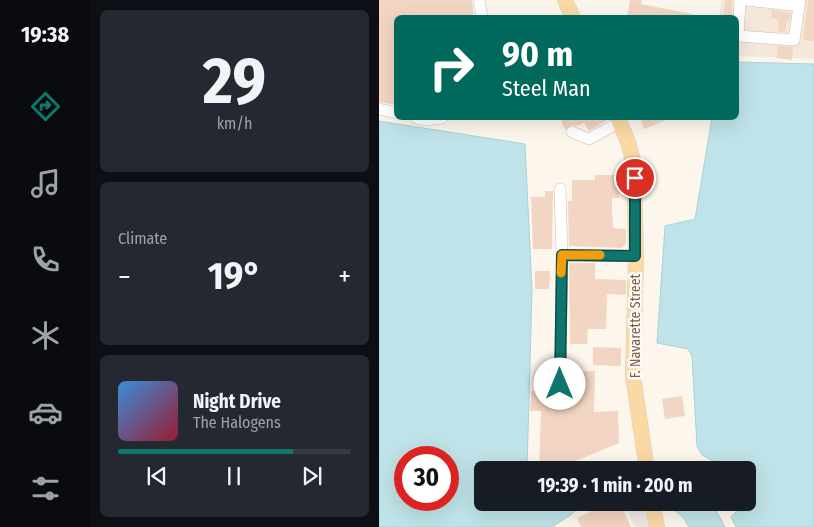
<!DOCTYPE html>
<meta charset="utf-8">
<style>
body{margin:0;font-family:"Fira Sans Condensed",sans-serif;background:#242831;color:#f1f3f6;height:100vh;display:flex;flex-direction:column;font-size:19px;white-space:nowrap}
*{box-sizing:border-box;margin:0}
p{font-size:16px;color:#9ea1a6}
.icon{flex:none;width:28px;height:28px;fill:none;stroke:currentColor;stroke-width:2;stroke-linecap:round;stroke-linejoin:round}
.map{position:relative;flex:1;overflow:hidden}
.sheet{display:flex;flex-direction:column;gap:10px;padding:10px;background:#0d0f14;width:289px}
.sheet>*{flex:none}
.guide{position:absolute;left:15px;top:15px;width:345px;height:105px;border-radius:8px;box-shadow:0 5px 20px #0002;background:#00695c;color:#fff;overflow:hidden}
.speed{position:absolute;left:15px;top:446px;display:flex;gap:10px;font-size:25px;font-weight:700;text-align:center}
.speed>*{display:grid;place-content:center;width:65px;height:65px;border-radius:50%;background:#171b24;box-shadow:0 5px 20px #0002;line-height:1}
.speed .limit{border:8px solid #d22;background:#fff;color:#111}
.pin{position:absolute;display:grid;place-items:center;width:42px;height:42px;color:#fff;margin:-21px;border:2px solid #fff;border-radius:50%;box-shadow:0 1px 5px #0007}
.me{position:absolute;width:55px;margin:-28px;rotate:0deg;stroke-linejoin:round;filter:drop-shadow(0 0 4px #0008)}
.turn{display:flex;align-items:center;gap:18px;height:105px;padding:0 25px;font-size:22px}
.turn .icon{width:65px;height:65px;stroke-width:2.5}
.turn b{display:block;font-size:35px;line-height:42px}
.big{font-size:38px;font-weight:700;line-height:1.1}
.sheet .widget{flex:1;display:flex;flex-direction:column;justify-content:center;gap:8px;min-width:0;padding:0 18px;border-radius:8px;background:#242831}
.sheet .dial{align-items:center;gap:0}
.dial b{font-size:65px;line-height:1}
.song{display:flex;align-items:center;gap:15px}
.cover{width:60px;height:60px;border-radius:8px;background:linear-gradient(135deg,hsl(210 70% 55%),hsl(350 70% 35%))}
.played{height:5px;border-radius:2px;background:linear-gradient(90deg,#0f766e 75%,#363941 75%)}
.keys{display:flex;justify-content:space-around;direction:ltr}
.heat{display:flex;justify-content:space-between;align-items:center;font-size:28px;direction:ltr}
.trip{position:absolute;left:95px;top:461px;width:282px;height:50px;border-radius:8px;background:#171b24;box-shadow:0 5px 20px #0002;font-weight:700;line-height:50px;text-align:center}
main{display:flex;flex:1;min-height:0}
.dock{display:flex;flex-direction:column;width:90px;justify-content:space-around;align-items:center;background:#090b0e;color:#9ea1a6}
.dock .icon{width:35px;height:35px}
.dock .selected{color:#0f766e}
.dock b{font-size:22px;color:#f1f3f6}
.map>svg:first-child{display:block}
</style>
<main>
<nav class="dock">
<b>19:38</b>
<svg class="icon selected" aria-label="directions" viewBox="0 0 24 24"><path d="M12 3l9 9-9 9-9-9zM9 14v-3h6M13 9l2 2-2 2"/></svg>
<svg class="icon" aria-label="music" viewBox="0 0 24 24"><path d="M9 18V5l10-2v13"/><circle cx="6" cy="18" r="3"/><circle cx="16" cy="16" r="3"/></svg>
<svg class="icon" aria-label="phone" viewBox="0 0 24 24"><path d="M5 4h4l2 5-3 2q2 4 5 5l2-3 5 2v4C11 20 4 13 5 4z"/></svg>
<svg class="icon" aria-label="climate" viewBox="0 0 24 24"><path d="M12 3v18M4 7l16 10M4 17L20 7"/></svg>
<svg class="icon" aria-label="car" viewBox="0 0 24 24"><path d="M5 17H2v-5l4-1 3-4h7l3 4 3 1v5h-3M9 17h6M6 11h13"/><circle cx="7" cy="17" r="2"/><circle cx="17" cy="17" r="2"/></svg>
<svg class="icon" aria-label="filters" viewBox="0 0 24 24"><path d="M4 7h16M4 17h16"/><circle cx="9" cy="7" r="2"/><circle cx="15" cy="17" r="2"/></svg>
</nav>
<section class="sheet">
<div class="widget dial"><b>29</b><p>km/h</p></div>
<div class="widget"><p>Climate</p>
<div class="heat"><a>−</a><b class="big">19°</b><a>+</a></div>
</div>
<div class="widget">
<div class="song"><i class="cover"></i><div><b>Night Drive</b><p>The Halogens</p></div></div>
<div class="played"></div>
<div class="keys"><svg class="icon" aria-label="previous" viewBox="0 0 24 24"><path d="M18 5L8 12l10 7zM5 5v14"/></svg><svg class="icon" aria-label="pause" viewBox="0 0 24 24"><path d="M8 5v14M16 5v14"/></svg><svg class="icon" aria-label="next" viewBox="0 0 24 24"><path d="M6 5l10 7-10 7zM19 5v14"/></svg></div>
</div>
</section>
<div class="map">
<svg width="436" height="527" viewBox="0 0 436 527">
<rect width="100%" height="100%" fill="#fdf6ec"/>
<!-- residential -->
<path fill="#f5e8da" d="M342,0H435V59L358,56V18H340Z"/>
<!-- industrial -->
<path fill="#efe9e4" d="M243,503H265L270,527H256Z"/>
<!-- water -->
<path fill="#bfe3e8" stroke="#a5d3da" fill-rule="evenodd" d="M358,62L435,64V527H357L352,517L364,505L357,503L369,502V470H351L323,455L318,446L313,356L309,349L278,343L286,226L316,219L333,118H358Z
M0,121L146,144L153,290L148,470H104V502L203,503L193,514L173,527H0ZM26,458H69V500H26Z
M286,503H333L346,527H310L304,517Z"/>
<!-- building -->
<path fill="#f3d5c3" d="M0,0H93L95,18H18V105L0,102Z
M251,0H263L262,4L313,14V18H248Z
M346,0H353V18H345Z
M429,0H436V41L424,40Z
M393,10L412,13L410,21H408L406,32L399,31L400,20L392,18Z
M399,46L414,47L413,60L398,58Z
M181,118H230V119L210,131L205,123L198,126L192,125L186,130Z
M261,118H292L265,129Z
M216,175H240V198H233V212L234,228L247,229V244L243,248L190,246L189,201H193V180H216Z
M166,191H174L173,249H154L152,197H166Z
M190,263H216V279L247,280V295L228,294L227,329H209L208,344H191Z
M156,271H171L170,289H156Z
M214,347L242,348V366L214,365Z
M189,371H216L215,412L239,411L240,443L194,462L170,470H160L162,411H151L152,391H174L175,407L178,410H184L188,403Z
M303,396L306,416L286,419L283,399Z
M231,502H241L252,527H202L198,518Z"/>
<g fill="none" stroke-linecap="round" stroke-linejoin="round">
<defs>
<path id="minor" d="M100,0L103,18
M361,0L359,36L415,40L421,0
M367,0L420,6
M0,109L18,113
M37,118L47,120L63,118
M193,132L210,139L241,122
M183,255L257,256
M181,403L183,255L181,189"/>
<path id="major" d="M186,0L194,18
M239,118L249,142L255,165L257,256L254,376L268,470
M273,502L278,527"/>
</defs>
<!-- minor casing -->
<use href="#minor" stroke="#d1beb0" stroke-width="12"/>
<!-- major casing -->
<use href="#major" stroke="#dad1cd" stroke-width="16"/>
<!-- minor -->
<use href="#minor" stroke="#fff" stroke-width="11"/>
<!-- major -->
<use href="#major" stroke="#fbd9a5" stroke-width="15"/>
</g>
<g fill="none" stroke-linecap="round" stroke-linejoin="round">
<defs>
<path id="route" d="M181,384L183,255L256,256V178"/>
</defs>
<!-- route casing -->
<use href="#route" stroke="#0a4d48" stroke-width="12"/>
<!-- route -->
<use href="#route" stroke="#0f766e" stroke-width="9"/>
<!-- slow -->
<path stroke="#f59e0b" stroke-width="9" d="M182,273L183,255H221"/>
</g>
<g text-anchor="middle" dominant-baseline="central" stroke-width="5" stroke-linejoin="round" paint-order="stroke">
<!-- street labels -->
<g font-size="14" fill="#7a5c4d" stroke="#fffaf3">
<text transform="translate(256 326) rotate(-90)">F. Navarette Street</text>
</g>
</g>
</svg>
<div class="speed"><div class="limit">30</div></div>
<div class="pin" style="left:256px;top:178px;background:#d93025"><svg class="icon" aria-label="arrive" viewBox="0 0 24 24"><path d="M6 21V4h12l-3 4 3 4H6"/></svg></div>
<svg class="me" style="left:181px;top:384px" viewBox="-20 -20 40 40"><circle r="19" fill="#fff"/><path d="M0-13L10 11 0 6-10 11z" fill="#0f766e"/></svg>
<div class="trip">19:39 · 1 min · 200 m</div>
<div class="guide">
<div class="turn"><svg class="icon" aria-label="right" viewBox="0 0 24 24"><path d="M7 20v-9h11M14 6l5 5-5 5"/></svg><div><b>90 m</b>Steel Man</div></div>
</div>
</div>
</main>
